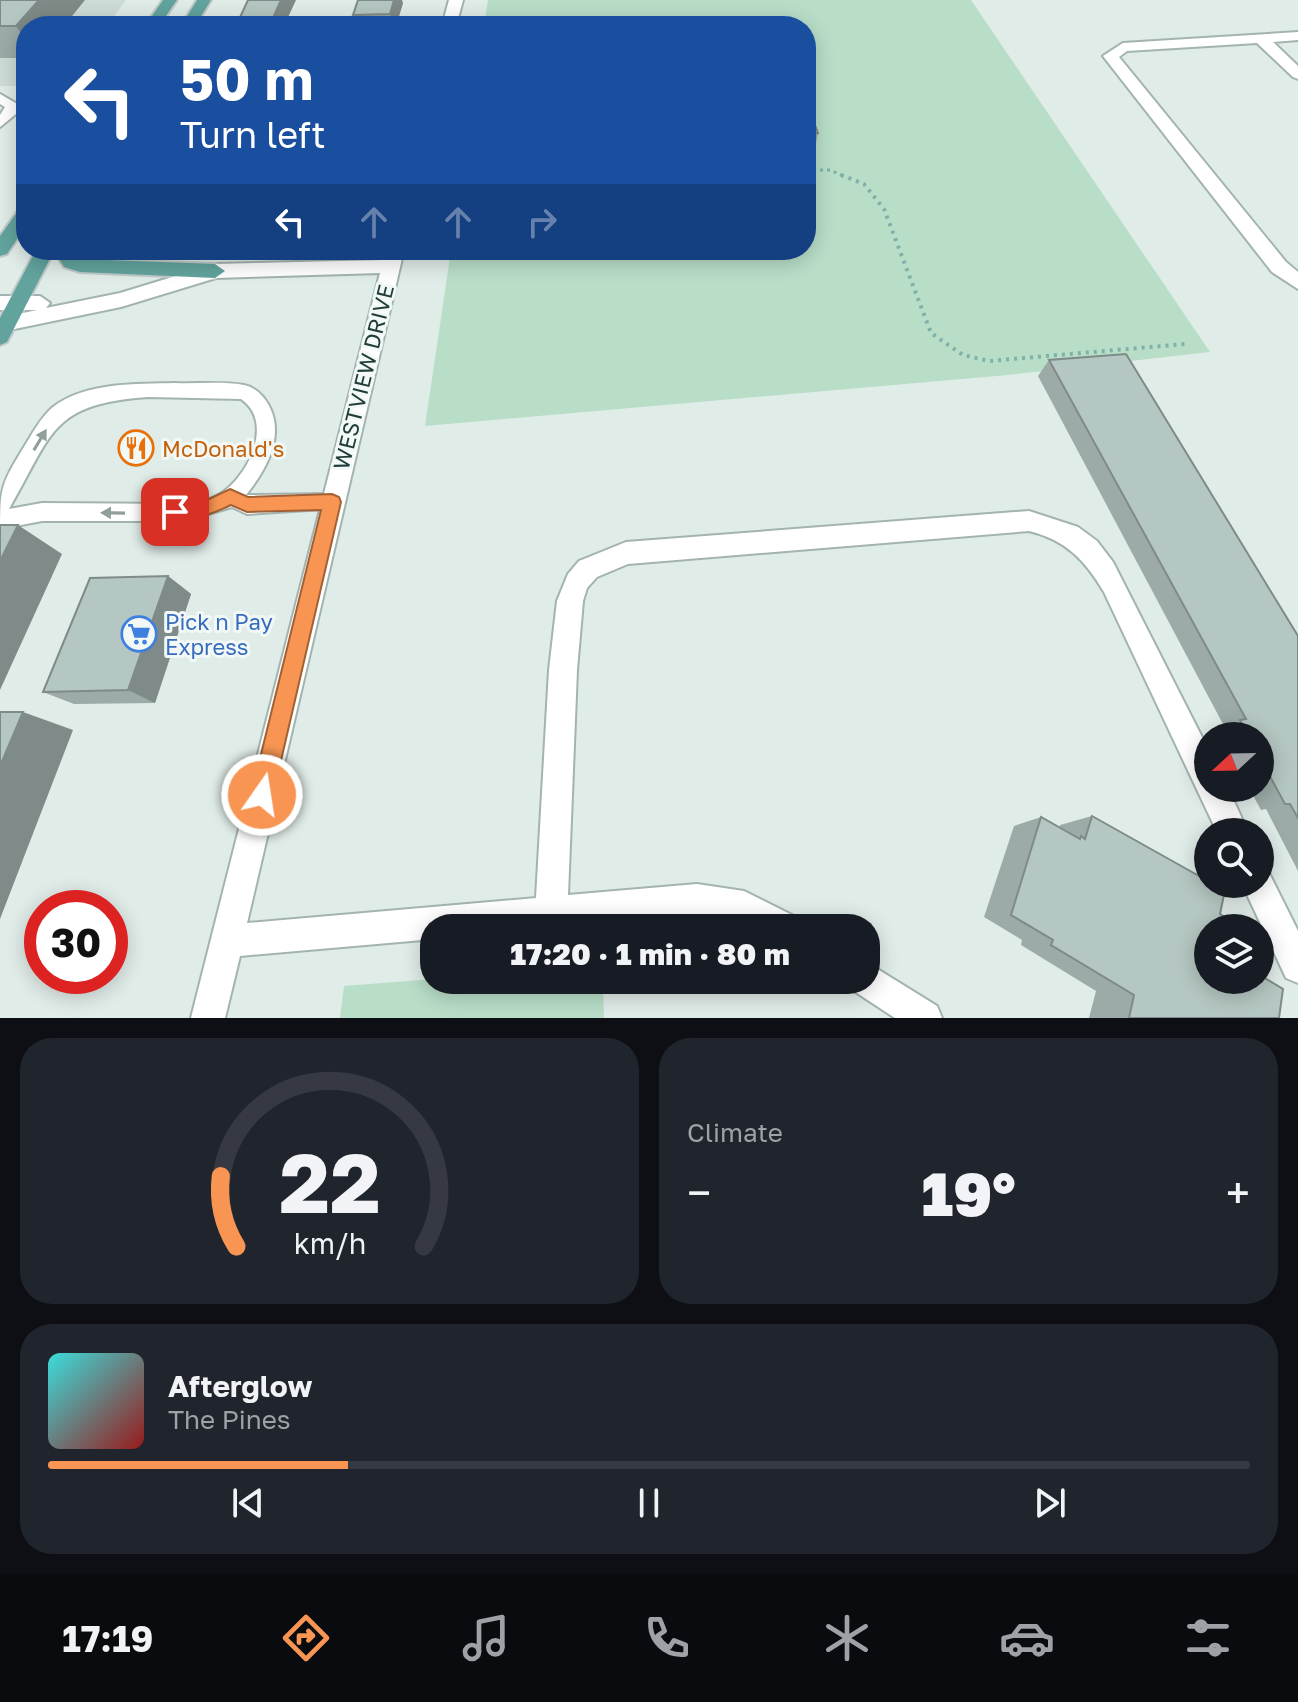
<!DOCTYPE html>
<meta charset="utf-8">
<style>
body{margin:0;font-family:"Golos Text",sans-serif;background:#20242c;color:#f1f3f6;height:100vh;display:flex;flex-direction:column;font-size:30px;white-space:nowrap}
*{box-sizing:border-box;margin:0}
p{font-size:26px;color:#9ea1a6}
.icon{flex:none;width:44px;height:44px;fill:none;stroke:currentColor;stroke-width:2;stroke-linecap:round;stroke-linejoin:round}
.map{position:relative;height:1018px;overflow:hidden}
.sheet{display:flex;flex-direction:column;gap:20px;padding:20px;background:#0d0f14;flex:1}
.sheet>*{flex:none}
.top-card{position:absolute;left:16px;top:16px;width:800px;height:244px;border-radius:32px;box-shadow:0 4px 20px #0003;background:#1a4fa0;color:#fff;overflow:hidden}
.needle{width:52px;rotate:248deg}
.fabs{position:absolute;left:1194px;top:722px;display:grid;gap:16px}
.fabs a{display:grid;place-items:center;width:80px;height:80px;border-radius:50%;background:#171b24;box-shadow:0 4px 20px #0003;font-size:40px}
.speed{position:absolute;left:24px;top:890px;display:flex;gap:16px;font-size:40px;font-weight:700;text-align:center}
.speed>*{display:grid;place-content:center;width:104px;height:104px;border-radius:50%;background:#171b24;box-shadow:0 4px 20px #0003;line-height:1}
.speed .limit{border:12px solid #d22;background:#fff;color:#111}
.pin{position:absolute;display:grid;place-items:center;width:68px;height:68px;color:#fff;margin:-34px;border-radius:16px;box-shadow:0 4px 12px #0006}
.me{position:absolute;width:88px;margin:-44px;rotate:13deg;stroke-linejoin:round;filter:drop-shadow(0 0 6px #0008)}
.turn{display:flex;align-items:center;gap:28px;height:168px;padding:0 32px;font-size:36px}
.turn .icon{width:104px;height:104px;stroke-width:2.5}
.turn b{display:block;font-size:56px;line-height:68px}
.lanes{display:flex;align-items:center;height:76px;padding:0 32px;background:#0003;justify-content:center;gap:40px;direction:ltr}
.lanes .off{opacity:.35}
.big{font-size:60px;font-weight:800;line-height:1.1}
.sheet .card{flex:1;display:flex;flex-direction:column;justify-content:center;gap:12px;min-width:0;padding:0 28px;border-radius:32px;background:#20242c}
.sheet .dial{align-items:center;gap:0}
.dial svg{height:208px;overflow:visible;fill:none;stroke:#363941;stroke-width:7;stroke-linecap:round;text-anchor:middle}
.dial text{fill:#f1f3f6;stroke:none}
.song{display:flex;align-items:center;gap:24px}
.cover{width:96px;height:96px;border-radius:12px;background:linear-gradient(135deg,hsl(180 70% 55%),hsl(0 70% 35%))}
.played{height:8px;border-radius:4px;background:linear-gradient(90deg,#f89552 25%,#363941 25%)}
.keys{display:flex;justify-content:space-around;direction:ltr}
.heat{display:flex;justify-content:space-between;align-items:center;font-size:44px;direction:ltr}
.sheet .tiles{flex:1;display:grid;gap:20px;grid-template-columns:1fr 1fr}
.card:last-child{grid-column:span 2}
.trip{position:absolute;left:420px;top:914px;width:460px;height:80px;border-radius:32px;background:#171b24;box-shadow:0 4px 20px #0003;font-weight:800;line-height:80px;text-align:center}
.dock{display:flex;height:128px;justify-content:space-around;align-items:center;background:#090b0e;color:#9ea1a6}
.dock .icon{width:56px;height:56px}
.dock .selected{color:#f89552}
.dock b{font-size:36px;color:#f1f3f6}
.map>svg:first-child{display:block}
</style>
<div class="map">
<svg width="1298" height="1018" viewBox="0 0 1298 1018">
<rect width="100%" height="100%" fill="#e0ece8"/>
<!-- built -->
<path fill="#cedcd8" d="M0,0H126L107,26H26V86H0Z"/>
<!-- green -->
<path fill="#b8dec8" d="M488,0H971L1210,352L1008,375L425,426L451,250H806V26H484Z
M434,979L603,980L604,1018H340L344,986Z"/>
<g fill="none" stroke-linecap="round" stroke-linejoin="round">
<defs>
<path id="lane" d="M0,94L19,105L16,114L0,127V115L5,107L0,104Z
M175,383C197,384 222,381 244,385C254,387 263,395 268,404C286,435 266,470 246,495L332,494L339,496L342,502L339,508L247,514L232,507L184,521H42L0,529C0,487 2,483 24,447C32,434 41,417 53,407C86,382 136,384 175,383ZM148,397L241,399C275,422 248,477 220,494C209,501 196,502 184,504L42,503L9,509C53,433 50,404 148,397Z"/>
<path id="street" d="M449,0H463L456,26H442Z
M1298,32V40L1273,42L1298,66V79L1293,77L1257,43L1127,51L1119,57L1286,262L1298,272V289L1272,272L1103,56L1123,43Z
M386,250H404L247,923L536,898L549,670L557,601L568,574L579,561L626,542L1029,511L1078,527L1097,541L1113,562L1208,749V788H1228L1248,832H1217L1104,592C1085,560 1066,540 1029,531L628,564L597,577L587,588L583,601L577,670L568,895L697,884L744,891L796,917L801,928H751L741,923L697,916L560,928H434V939L240,956L225,1018H191L380,273L216,278L121,307L0,332V318L37,310H0V296H40L50,303L46,308L120,293L215,264L383,260Z
M1260,869L1269,873L1298,931V983L1286,978L1242,884H1260Z
M866,962L937,1006L942,1018H895L854,991L850,980H866Z"/>
<path id="primary" d="M163,0H177L159,26H145Z
M197,0H211L195,26H181Z
M26,206V226L7,254L0,256V236L20,208Z
M36,250H73L81,259L215,264L225,271L215,278L80,272L64,267L54,251L7,342L0,345V318Z"/>
</defs>
<!-- lane casing -->
<use href="#lane" stroke="#a3b4b0" stroke-width="4"/>
<!-- street casing -->
<use href="#street" stroke="#a3b4b0" stroke-width="4"/>
<!-- primary casing -->
<use href="#primary" stroke="#c1c9c8" stroke-width="4"/>
<!-- path-far1 -->
<path stroke="#7fb1a9" stroke-width="3" stroke-dasharray="3 4" stroke-linecap="butt" d="M806,170H830L846,177"/>
<!-- path -->
<path stroke="#7fb1a9" stroke-width="4" stroke-dasharray="3 5" stroke-linecap="butt" d="M841,175L864,184L884,209L931,333L963,355L989,361L1185,344"/>
<!-- lane -->
<use href="#lane" fill="#fff" fill-rule="evenodd"/>
<!-- street -->
<use href="#street" fill="#fff" fill-rule="evenodd"/>
<!-- primary -->
<use href="#primary" fill="#62a39d" fill-rule="evenodd"/>
</g>
<!-- wall -->
<path fill="#9caba7" d="M0,0L26,26V58H0Z
M403,3L396,26H356L353,15Z
M806,101L818,133L813,159H806Z
M1049,360L1298,636V871L1266,809L1261,810L1249,788H1260V736H1222L1218,728L1224,726L1038,376Z
M168,576L191,594L155,703L74,704L43,692Z
M1092,816L1220,914L1260,975L1279,1018H1089L1096,991L1021,945L1022,940L984,917L1014,826L1041,817L1060,828V825Z"/>
<!-- shaded-wall -->
<path fill="#7f8b88" d="M39,0H85L64,26H26V41L16,26Z
M281,0H296L284,26H273L272,20Z
M394,0H402L403,3L396,26H393L390,14Z
M18,525L62,554L0,690V561Z
M168,576L191,594L155,703L128,690Z
M23,712L73,730L0,919V766Z"/>
<!-- building -->
<path fill="#b5c7c2" stroke="#7f8b88" stroke-width="2" d="M0,0H39L16,26H0Z
M248,0H281L272,20H275L273,26H236Z
M358,0H394L390,14L353,15Z
M806,101L818,133L806,134Z
M1126,354L1298,636V818L1290,804H1285L1260,758V736H1248L1240,720L1246,719L1049,360Z
M0,525H18L0,561Z
M168,576L128,690L43,692L90,578Z
M0,712H23L0,766Z
M1092,816L1208,881V884H1214L1225,890L1220,914L1245,928H1208V980H1260V936L1266,940L1260,975L1283,989L1279,1018H1129L1134,995L1051,945L1053,940L1011,915L1041,817L1080,839L1081,836L1085,839Z"/>
<!-- one-way arrows -->
<defs><path id="oneway-solid" d="M-6-.8H1V-3.2L6.5 0L1 3.2V.8H-6Z" transform="scale(2)"/></defs>
<g fill="#909e9c">
<use href="#oneway-solid" transform="translate(40 440) rotate(-59)"/>
<use href="#oneway-solid" transform="translate(113 513) rotate(-179)"/>
</g>
<!-- route -->
<path fill="#f89552" stroke="#a16135" stroke-width="2" d="M230,489L248,497L332,494L339,497L341,502L273,795L270,803L262,806L254,803L251,795L321,510L247,512L231,505C213,514 188,523 168,517L166,512L168,506L207,500Z"/>
<!-- icons -->
<defs>
<symbol id="restaurant-ring" viewBox="-11 -11 22 22"><circle r="9.5" fill="#f1f8f6" stroke="#e8710a" stroke-width="1.5"/><path d="M-5-6h1v4h1v-4h1v4h1v-4h1v5L-1.5 .5V6h-2V.5L-5-1ZM5-6V6H3V1.5H1.5Q1.5-4 5-6Z" fill="#e8710a"/></symbol>
<symbol id="supermarket-ring" viewBox="-11 -11 22 22"><circle r="9.5" fill="#f1f8f6" stroke="#3f7fe0" stroke-width="1.5"/><path d="M-6-5.5h2.5l.6 2H6L4.5 2H-2.5L-4.4-4H-6ZM-1.5 3.2a1.3 1.3 0 1 0 .1 0ZM3 3.2a1.3 1.3 0 1 0 .1 0Z" fill="#3f7fe0"/></symbol>
</defs>
<g fill-rule="evenodd">
<use href="#restaurant-ring" x="116" y="428" width="40" height="40"/>
<use href="#supermarket-ring" x="119" y="614" width="40" height="40"/>
</g>
<g text-anchor="middle" dominant-baseline="central" stroke-width="6" stroke-linejoin="round" paint-order="stroke">
<!-- street labels -->
<g font-size="22" fill="#203d3a" stroke="#f1f8f6">
<text transform="translate(363 377) rotate(-76)">WESTVIEW DRIVE</text>
</g>
<!-- food labels -->
<g font-size="22" fill="#c56008" stroke="#f1f8f6" text-anchor="start">
<text x="162" y="448">McDonald's</text>
</g>
<!-- shop labels -->
<g font-size="22" fill="#366cbe" stroke="#f1f8f6" text-anchor="start">
<text x="165" y="621">Pick n Pay<tspan x="165" dy="25">Express</tspan></text>
</g>
</g>
</svg>
<div class="fabs">
<a><svg class="needle" viewBox="-14 -14 28 28"><path d="M0-13l5 13h-10z" fill="#e53935"/><path d="M0 13l5-13h-10z" fill="#9ea1a6"/></svg></a>
<a><svg class="icon" aria-label="search" viewBox="0 0 24 24"><circle cx="10" cy="10" r="6"/><path d="M15 15l6 6"/></svg></a>
<a><svg class="icon" aria-label="layers" viewBox="0 0 24 24"><path d="M12 4l9 5-9 5-9-5zM3 14l9 5 9-5"/></svg></a>
</div>
<div class="speed"><div class="limit">30</div></div>
<div class="pin" style="left:175px;top:512px;background:#d93025"><svg class="icon" aria-label="arrive" viewBox="0 0 24 24"><path d="M6 21V4h12l-3 4 3 4H6"/></svg></div>
<svg class="me" style="left:262px;top:795px" viewBox="-20 -20 40 40"><circle r="17" fill="#f89552" stroke="#fff" stroke-width="3"/><path d="M0-11L8 9 0 5-8 9z" fill="#fff"/></svg>
<div class="trip">17:20 · 1 min · 80 m</div>
<div class="top-card">
<div class="turn"><svg class="icon" aria-label="left" viewBox="0 0 24 24"><path d="M17 20v-9H6M10 6l-5 5 5 5"/></svg><div><b>50 m</b>Turn left</div></div>
<div class="lanes"><svg class="icon" aria-label="left" viewBox="0 0 24 24"><path d="M17 20v-9H6M10 6l-5 5 5 5"/></svg><svg class="icon off" aria-label="ahead" viewBox="0 0 24 24"><path d="M12 20V5M6 11l6-6 6 6"/></svg><svg class="icon off" aria-label="ahead" viewBox="0 0 24 24"><path d="M12 20V5M6 11l6-6 6 6"/></svg><svg class="icon off" aria-label="right" viewBox="0 0 24 24"><path d="M7 20v-9h11M14 6l5 5-5 5"/></svg></div>
</div>
</div>
<section class="sheet">
<div class="tiles">
<div class="card dial"><svg viewBox="0 0 100 80">
<path d="M14 69A42 42 0 1 1 86 69"/>
<path d="M14 69A42 42 0 0 1 8 42" stroke="#f89552"/>
<text x="50" y="56" font-size="32" font-weight="700">22</text>
<text x="50" y="72" font-size="11">km/h</text>
</svg></div>
<div class="card"><p>Climate</p>
<div class="heat"><a>−</a><b class="big">19°</b><a>+</a></div>
</div>
<div class="card">
<div class="song"><i class="cover"></i><div><b>Afterglow</b><p>The Pines</p></div></div>
<div class="played"></div>
<div class="keys"><svg class="icon" aria-label="previous" viewBox="0 0 24 24"><path d="M18 5L8 12l10 7zM5 5v14"/></svg><svg class="icon" aria-label="pause" viewBox="0 0 24 24"><path d="M8 5v14M16 5v14"/></svg><svg class="icon" aria-label="next" viewBox="0 0 24 24"><path d="M6 5l10 7-10 7zM19 5v14"/></svg></div>
</div>
</div>
</section>
<nav class="dock">
<b>17:19</b>
<svg class="icon selected" aria-label="directions" viewBox="0 0 24 24"><path d="M12 3l9 9-9 9-9-9zM9 14v-3h6M13 9l2 2-2 2"/></svg>
<svg class="icon" aria-label="music" viewBox="0 0 24 24"><path d="M9 18V5l10-2v13"/><circle cx="6" cy="18" r="3"/><circle cx="16" cy="16" r="3"/></svg>
<svg class="icon" aria-label="phone" viewBox="0 0 24 24"><path d="M5 4h4l2 5-3 2q2 4 5 5l2-3 5 2v4C11 20 4 13 5 4z"/></svg>
<svg class="icon" aria-label="climate" viewBox="0 0 24 24"><path d="M12 3v18M4 7l16 10M4 17L20 7"/></svg>
<svg class="icon" aria-label="car" viewBox="0 0 24 24"><path d="M5 17H2v-5l4-1 3-4h7l3 4 3 1v5h-3M9 17h6M6 11h13"/><circle cx="7" cy="17" r="2"/><circle cx="17" cy="17" r="2"/></svg>
<svg class="icon" aria-label="filters" viewBox="0 0 24 24"><path d="M4 7h16M4 17h16"/><circle cx="9" cy="7" r="2"/><circle cx="15" cy="17" r="2"/></svg>
</nav>
